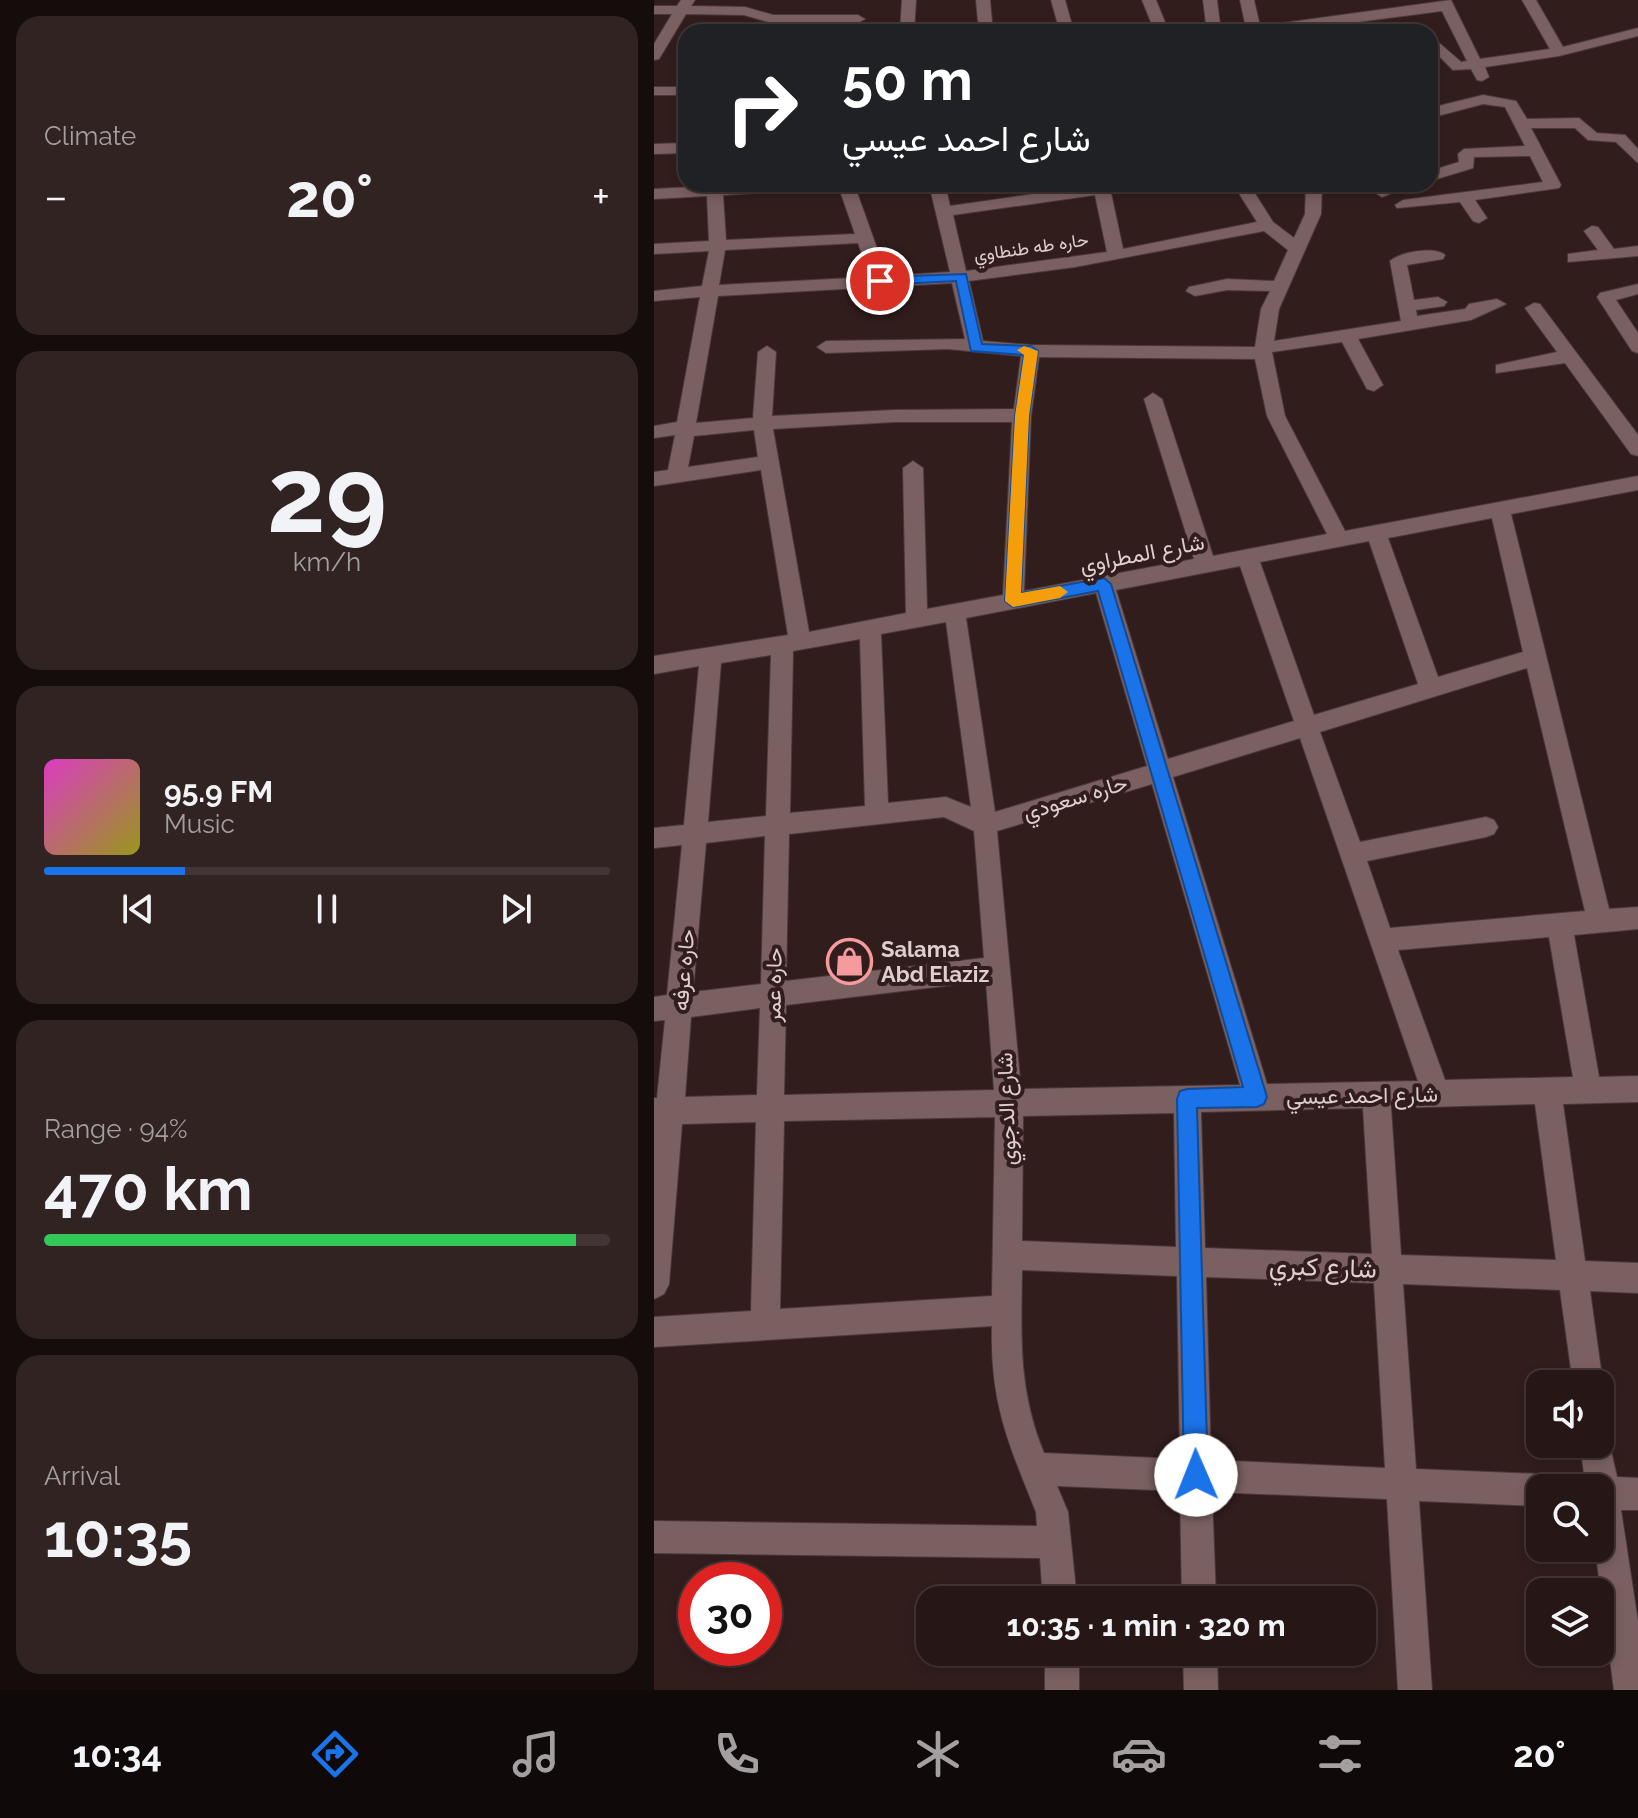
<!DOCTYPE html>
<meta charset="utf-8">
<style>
body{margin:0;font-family:Raleway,Vazirmatn,sans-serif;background:#322323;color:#f1f3f6;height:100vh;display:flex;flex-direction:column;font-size:30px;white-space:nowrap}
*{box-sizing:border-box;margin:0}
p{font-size:26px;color:#a49fa1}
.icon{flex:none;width:44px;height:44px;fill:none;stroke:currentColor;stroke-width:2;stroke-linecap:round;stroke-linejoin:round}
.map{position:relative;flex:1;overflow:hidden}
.side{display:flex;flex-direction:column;gap:16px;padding:16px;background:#150c0c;width:654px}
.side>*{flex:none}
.hud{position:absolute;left:24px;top:24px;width:760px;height:168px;border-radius:24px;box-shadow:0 4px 12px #0003,0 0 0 2px #423535;background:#202124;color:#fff;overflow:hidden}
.buttons{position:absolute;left:872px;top:1370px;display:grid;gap:16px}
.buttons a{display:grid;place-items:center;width:88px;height:88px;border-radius:16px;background:#261616;box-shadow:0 4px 12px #0003,0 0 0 2px #423535;font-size:40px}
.speed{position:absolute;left:24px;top:1562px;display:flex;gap:16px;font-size:40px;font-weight:700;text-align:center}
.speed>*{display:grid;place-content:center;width:104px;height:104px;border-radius:50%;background:#261616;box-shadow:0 4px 12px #0003,0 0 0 2px #423535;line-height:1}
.speed .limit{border:12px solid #d22;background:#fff;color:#111}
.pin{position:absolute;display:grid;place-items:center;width:68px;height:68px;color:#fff;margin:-34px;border:4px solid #fff;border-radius:50%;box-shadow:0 2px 8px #0007}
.me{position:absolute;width:88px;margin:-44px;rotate:359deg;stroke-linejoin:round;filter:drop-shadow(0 0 6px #0008)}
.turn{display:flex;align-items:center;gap:28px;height:168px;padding:0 32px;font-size:36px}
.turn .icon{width:104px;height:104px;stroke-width:2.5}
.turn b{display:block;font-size:56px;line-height:68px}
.big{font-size:60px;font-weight:700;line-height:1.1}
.side .widget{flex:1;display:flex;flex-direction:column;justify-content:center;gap:12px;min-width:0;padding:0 28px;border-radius:24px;background:#322323}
.side .dial{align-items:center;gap:0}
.dial b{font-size:104px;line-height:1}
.song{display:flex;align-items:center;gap:24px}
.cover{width:96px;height:96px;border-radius:12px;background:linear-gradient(135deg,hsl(310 70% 55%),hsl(60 70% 35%))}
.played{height:8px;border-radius:4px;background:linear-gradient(90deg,#1a73e8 25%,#423535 25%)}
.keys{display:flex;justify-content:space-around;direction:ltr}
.heat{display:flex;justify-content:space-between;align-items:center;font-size:44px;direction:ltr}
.charge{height:12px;border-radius:6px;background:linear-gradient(90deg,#34c759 94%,#423535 0)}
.trip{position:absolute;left:262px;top:1586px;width:460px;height:80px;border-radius:24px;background:#261616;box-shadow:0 4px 12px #0003,0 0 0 2px #423535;font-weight:700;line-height:80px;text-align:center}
.tabs{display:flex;height:128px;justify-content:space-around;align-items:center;background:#0f0909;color:#a49fa1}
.tabs .icon{width:56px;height:56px}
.tabs .active{color:#1a73e8}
.tabs b{font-size:36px;color:#f1f3f6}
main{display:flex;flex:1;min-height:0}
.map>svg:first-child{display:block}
</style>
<main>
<section class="side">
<div class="widget"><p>Climate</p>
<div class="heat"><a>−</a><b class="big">20°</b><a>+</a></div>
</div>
<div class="widget dial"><b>29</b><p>km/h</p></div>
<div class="widget">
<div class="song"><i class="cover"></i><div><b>95.9 FM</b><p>Music</p></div></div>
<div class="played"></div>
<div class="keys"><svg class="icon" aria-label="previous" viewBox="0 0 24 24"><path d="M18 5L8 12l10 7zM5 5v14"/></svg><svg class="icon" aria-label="pause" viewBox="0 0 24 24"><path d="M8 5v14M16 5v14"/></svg><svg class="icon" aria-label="next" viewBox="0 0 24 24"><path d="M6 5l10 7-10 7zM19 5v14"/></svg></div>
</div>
<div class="widget"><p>Range · 94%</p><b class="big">470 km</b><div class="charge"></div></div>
<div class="widget"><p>Arrival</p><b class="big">10:35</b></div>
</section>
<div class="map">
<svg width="984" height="1690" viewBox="0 0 984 1690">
<rect width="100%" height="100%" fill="#321d1d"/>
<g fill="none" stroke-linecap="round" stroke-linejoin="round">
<defs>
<path id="minor" d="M27,0H41L37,6L91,7L119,15H204L211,19L204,23H118L90,15L32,14L5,59L0,60V44L18,14H0V6H23Z
M248,0H262L260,32H246Z
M322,0H336L339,32H325Z
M397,0H411L420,32H406Z
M488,0H502L515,32H501Z
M549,0H563L567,32H553Z
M586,0H600L606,26L797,0L826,59L896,49L868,0H882L909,47L984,28V36L905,56L831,67L835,77L828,81L823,80L817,69L799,70L776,47V35L807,62L813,61L788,11L627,32H588L592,28Z
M0,87H32V95H0Z
M829,95L862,101L873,119L925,118L943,133L971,135L984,149V163L962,142L934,140L921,128H877L907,185L905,188L821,200L833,218L825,223L819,221L806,202L743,208L741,205L749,200L889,182L876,156L820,157L819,168L776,181V171L805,162L804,154L810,149L871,146L851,107L829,104L776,118V108Z
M32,143V153L0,154V144Z
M94,184H200L233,276L296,272L275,184H291L296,206L448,184H492L457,193L469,249L603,222L579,184H595L619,222L640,238L651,214L652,184H668L667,214L625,309L620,341L747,321L736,261C746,252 781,246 791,255L789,259L753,265L760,300L784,297L793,302L790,306L762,310L763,316L811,309L815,304L843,299L852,304L817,320L704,339L729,385L720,391L713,389L688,342L618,352L631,416L691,531L984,476V490L857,514L955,909L984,907V929L920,935L945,1077L984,1076V1102L909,1104L931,1261L984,1263V1293L936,1291L949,1384L946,1392V1384H919L906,1290L749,1284L762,1469L886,1474L897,1479L901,1488H886V1506L765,1501L778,1690H744L733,1499L558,1492L562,1600H528L526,1491L403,1486L414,1512L423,1600H389L386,1558L0,1553V1521L383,1526L382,1512C354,1442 336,1403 338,1326L0,1347V1317L97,1311L102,1122L28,1124L15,1284L10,1294L0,1299V1098H3L11,1020L0,1021V997L13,995L28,845L0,848V828L30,825L45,666L0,674V656L134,635L107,470L0,486V472L14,470L21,435L0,438V426L23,422L46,297L0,301V291L48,286L55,251L0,254V244L55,241L53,196L0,199V189ZM185,188L201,234L72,240L69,195ZM441,195L453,252L312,271L299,215ZM610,231L634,250L620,281L573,279L535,287L532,291L541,296L573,290L616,291L607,309L601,347L377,345L329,341L315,281L421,267ZM204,243L216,277L65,285L71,250ZM298,283L311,339L172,341L163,347L172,353L294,349L367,356L360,409L240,410L118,416L122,352L113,346L104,352L99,418L42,423L64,296ZM385,357L601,359L613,416L673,534L559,556L508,399L499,393L490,399L540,559L370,591L377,416ZM240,422H358L349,595L273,609L269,468L259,461L249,468L252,613L155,632L119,429ZM100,430L104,457L34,467L40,436ZM838,518L869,652L784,677L734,538ZM715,541L764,684L660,715L606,562ZM586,566L640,721L514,759L462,590ZM442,593L493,766L341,812L312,618ZM292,622L317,807L292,797L234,803L227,634ZM206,639L211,806L136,813L139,651ZM117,655L112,816L54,822L67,663ZM873,668L931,911L736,928L713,861L832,837L840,834L844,827L840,820L832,817L706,842L666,732ZM646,738L764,1081L613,1084L519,777ZM498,784L586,1085L367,1089L343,831ZM290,817L320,831L330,958L132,981L135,834ZM111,836L107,984L39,992L52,843ZM895,937L919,1077L791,1080L744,950ZM332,981L340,1090L130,1095L132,1005ZM106,1008L103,1095L31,1097L37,1017ZM881,1104L902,1260L747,1255L737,1108ZM709,1108L718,1254L551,1248L547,1112ZM520,1113L522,1247L368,1241L369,1116ZM341,1117L338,1296L126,1309L130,1121ZM368,1270L523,1276L526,1459L390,1453C364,1390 367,1337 368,1270ZM552,1277L720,1283L731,1468L557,1460Z
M736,184H760L728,197L720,192Z
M938,226L944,227L960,249L984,246V256L914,262V254L944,250L930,231Z
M984,284V294L962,300L984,333V353L978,351L943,297L946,293Z
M880,303L886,304L984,435V456L977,454L911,363L842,373V365L903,352L871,308Z
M946,1430L953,1433L963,1477L984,1478V1510H967L984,1622V1690H960L941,1548H946V1488H932L926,1444H946Z
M391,1652H425V1690H391Z
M529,1652H563L564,1690H530Z"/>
</defs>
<!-- minor casing -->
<use href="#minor" stroke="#4c3a3b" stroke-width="2"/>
<!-- minor -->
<use href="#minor" fill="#7b6061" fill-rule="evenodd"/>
</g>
<!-- route -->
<path fill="#1a73e8" stroke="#114b97" stroke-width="2" d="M312,274L328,344L377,346L384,351L375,416L367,593L450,578L457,584L613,1097L610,1104L603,1107L543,1108L554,1475L550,1484L542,1487L534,1484L530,1475L523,1099L526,1091L533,1089L589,1087L444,591L359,607L351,601L361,416L370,355L317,351L302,281L226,285L220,281L226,277Z"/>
<!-- slow -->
<path fill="#f59e0b" d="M370,346L384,351L375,416L367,593L406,586L414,592L406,598L359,607L351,601L361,416L370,355L363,350Z"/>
<!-- icons -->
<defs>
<symbol id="shop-ring" viewBox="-11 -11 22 22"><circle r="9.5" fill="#321d1d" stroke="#f59b9e" stroke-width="1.5"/><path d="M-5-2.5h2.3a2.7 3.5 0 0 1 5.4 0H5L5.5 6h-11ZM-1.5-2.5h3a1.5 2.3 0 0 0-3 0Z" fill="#f59b9e"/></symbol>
</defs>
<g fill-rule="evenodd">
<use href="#shop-ring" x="170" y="936" width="51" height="51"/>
</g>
<g text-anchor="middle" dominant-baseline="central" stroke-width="8" stroke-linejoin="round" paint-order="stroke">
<!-- far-street labels -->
<g font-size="18" fill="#decece" stroke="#321d1d">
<text transform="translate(377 247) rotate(-8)">حاره طه طنطاوي</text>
</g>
<!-- street labels -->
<g font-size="22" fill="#decece" stroke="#321d1d">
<text transform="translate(488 553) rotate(-11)">شارع المطراوي</text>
<text transform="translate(421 797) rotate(-17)">حاره سعودي</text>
<text transform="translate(29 970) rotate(-85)">حاره عرفه</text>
<text transform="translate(119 985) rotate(-89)">حاره عمر</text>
<text transform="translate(708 1095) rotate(-1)">شارع احمد عيسي</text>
<text transform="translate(352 1109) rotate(-92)">شارع الدجوي</text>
</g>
<!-- poi labels -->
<g font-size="22" font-weight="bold" fill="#decece" stroke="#321d1d" text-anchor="start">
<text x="227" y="949">Salama<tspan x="227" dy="25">Abd Elaziz</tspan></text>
</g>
<!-- near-street labels -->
<g font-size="26" fill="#decece" stroke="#321d1d">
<text transform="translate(669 1267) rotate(2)">شارع كبري</text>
</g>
</g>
</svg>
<div class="buttons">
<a><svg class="icon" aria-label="sound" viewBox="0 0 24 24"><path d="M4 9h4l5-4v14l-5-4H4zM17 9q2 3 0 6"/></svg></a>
<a><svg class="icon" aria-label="search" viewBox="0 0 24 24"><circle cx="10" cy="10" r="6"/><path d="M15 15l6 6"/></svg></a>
<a><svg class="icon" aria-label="layers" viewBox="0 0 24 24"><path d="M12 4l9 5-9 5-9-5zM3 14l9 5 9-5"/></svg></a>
</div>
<div class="speed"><div class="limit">30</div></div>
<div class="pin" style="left:226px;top:281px;background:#d93025"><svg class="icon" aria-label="arrive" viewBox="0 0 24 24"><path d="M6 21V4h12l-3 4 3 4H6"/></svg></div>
<svg class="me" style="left:542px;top:1475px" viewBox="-20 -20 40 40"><circle r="19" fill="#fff"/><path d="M0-13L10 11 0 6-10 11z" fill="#1a73e8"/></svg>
<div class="trip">10:35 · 1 min · 320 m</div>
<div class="hud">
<div class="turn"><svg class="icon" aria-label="right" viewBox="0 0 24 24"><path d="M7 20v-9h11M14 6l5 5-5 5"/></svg><div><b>50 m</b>شارع احمد عيسي</div></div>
</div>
</div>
</main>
<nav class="tabs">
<b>10:34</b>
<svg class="icon active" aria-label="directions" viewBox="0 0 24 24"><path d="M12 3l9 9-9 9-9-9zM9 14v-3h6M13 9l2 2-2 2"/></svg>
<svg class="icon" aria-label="music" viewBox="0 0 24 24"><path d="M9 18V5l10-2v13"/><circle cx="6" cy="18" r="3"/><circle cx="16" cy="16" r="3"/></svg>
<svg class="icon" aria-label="phone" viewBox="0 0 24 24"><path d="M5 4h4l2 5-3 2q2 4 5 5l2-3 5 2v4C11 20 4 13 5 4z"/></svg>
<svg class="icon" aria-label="climate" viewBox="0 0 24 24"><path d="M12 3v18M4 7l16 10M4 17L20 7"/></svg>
<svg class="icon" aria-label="car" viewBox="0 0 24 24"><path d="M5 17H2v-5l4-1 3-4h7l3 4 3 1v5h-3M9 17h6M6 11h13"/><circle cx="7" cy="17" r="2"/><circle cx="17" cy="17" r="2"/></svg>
<svg class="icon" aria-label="filters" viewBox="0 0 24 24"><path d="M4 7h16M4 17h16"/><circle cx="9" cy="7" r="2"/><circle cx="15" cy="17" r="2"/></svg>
<b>20°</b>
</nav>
